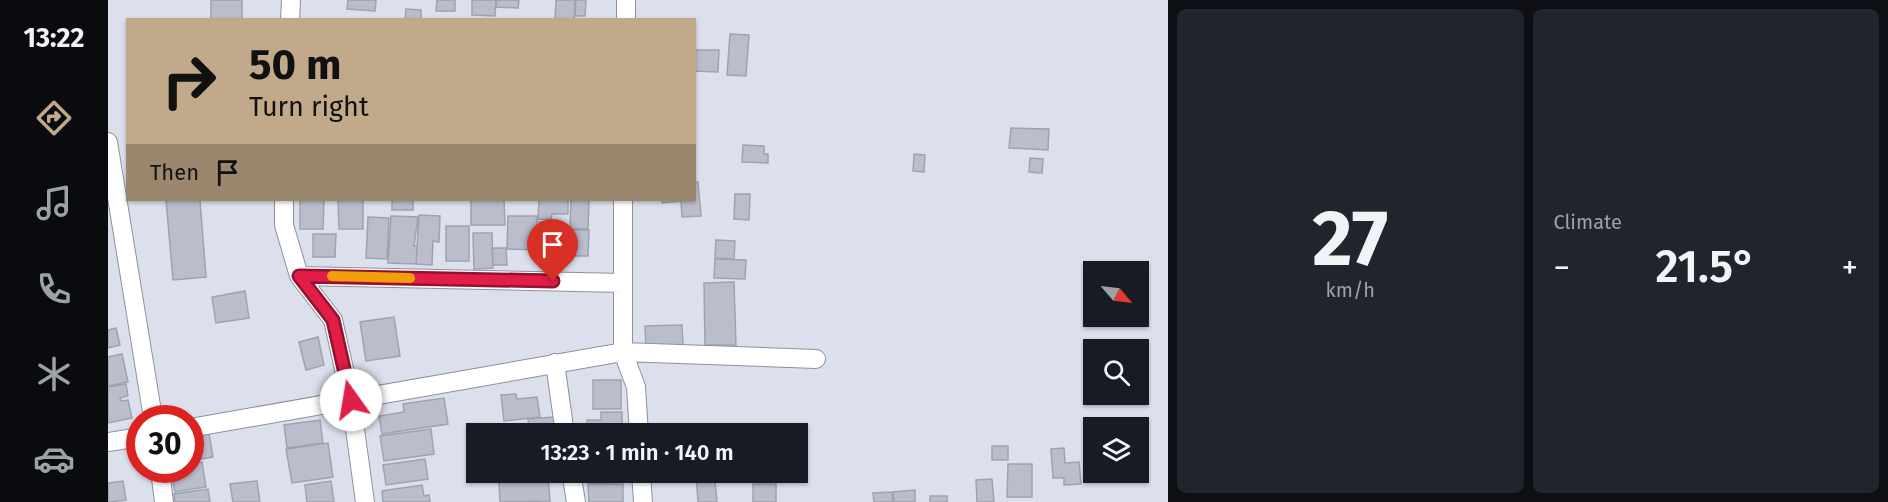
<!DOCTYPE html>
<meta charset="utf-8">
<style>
body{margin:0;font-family:"Fira Sans",sans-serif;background:#20242c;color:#f1f3f6;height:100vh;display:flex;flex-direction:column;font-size:22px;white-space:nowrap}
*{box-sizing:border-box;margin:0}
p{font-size:20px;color:#9ea1a6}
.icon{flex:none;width:33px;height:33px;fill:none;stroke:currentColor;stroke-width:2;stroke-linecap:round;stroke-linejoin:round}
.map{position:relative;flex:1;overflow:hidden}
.panel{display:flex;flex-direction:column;gap:9px;padding:9px;background:#0d0f14;width:720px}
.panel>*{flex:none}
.banner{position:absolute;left:18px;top:18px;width:570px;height:183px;border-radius:0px;box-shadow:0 2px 4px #0004;background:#c2a98a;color:#111;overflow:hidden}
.needle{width:39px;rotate:118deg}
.tools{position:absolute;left:975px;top:261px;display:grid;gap:12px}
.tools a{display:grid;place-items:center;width:66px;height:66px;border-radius:0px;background:#171b24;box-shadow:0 2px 4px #0004;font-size:30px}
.speed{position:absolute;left:18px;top:405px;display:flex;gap:12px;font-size:30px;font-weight:700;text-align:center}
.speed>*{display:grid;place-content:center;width:78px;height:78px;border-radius:50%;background:#171b24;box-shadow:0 2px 4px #0004;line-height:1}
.speed .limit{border:9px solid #d22;background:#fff;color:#111}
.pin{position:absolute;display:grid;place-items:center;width:51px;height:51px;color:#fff;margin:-62px -26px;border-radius:50% 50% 50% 0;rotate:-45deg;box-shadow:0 0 6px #0007}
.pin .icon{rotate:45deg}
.me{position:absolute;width:66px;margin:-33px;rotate:347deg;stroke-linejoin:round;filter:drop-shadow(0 0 4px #0008)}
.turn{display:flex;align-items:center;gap:21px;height:126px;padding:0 24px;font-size:27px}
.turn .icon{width:78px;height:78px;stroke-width:2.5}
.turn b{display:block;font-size:42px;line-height:51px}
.then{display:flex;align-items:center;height:57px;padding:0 24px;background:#0003;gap:12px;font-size:22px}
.big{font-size:45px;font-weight:600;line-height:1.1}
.panel .widget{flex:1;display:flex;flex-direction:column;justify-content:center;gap:9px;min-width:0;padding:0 21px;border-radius:9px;background:#20242c}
.panel .dial{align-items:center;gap:0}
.dial b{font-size:78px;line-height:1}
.heat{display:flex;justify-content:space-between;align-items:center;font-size:33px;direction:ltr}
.panel .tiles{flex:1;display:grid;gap:9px;grid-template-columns:repeat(2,1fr)}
.trip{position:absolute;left:358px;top:423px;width:342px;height:60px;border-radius:0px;background:#171b24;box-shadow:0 2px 4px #0004;font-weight:600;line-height:60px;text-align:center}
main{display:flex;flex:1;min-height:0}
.dock{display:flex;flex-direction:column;width:108px;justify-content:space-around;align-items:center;background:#090b0e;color:#9ea1a6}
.dock .icon{width:42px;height:42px}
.dock .active{color:#c2a98a}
.dock b{font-size:27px;color:#f1f3f6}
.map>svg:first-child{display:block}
</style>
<main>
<nav class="dock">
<b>13:22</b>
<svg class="icon active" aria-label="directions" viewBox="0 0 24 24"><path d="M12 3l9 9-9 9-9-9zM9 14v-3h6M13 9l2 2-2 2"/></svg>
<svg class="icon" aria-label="music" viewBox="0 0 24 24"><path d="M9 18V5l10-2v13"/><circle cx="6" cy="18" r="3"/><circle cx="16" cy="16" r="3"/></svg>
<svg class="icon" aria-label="phone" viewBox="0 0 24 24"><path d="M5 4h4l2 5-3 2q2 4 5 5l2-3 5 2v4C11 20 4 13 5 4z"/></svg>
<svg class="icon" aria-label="climate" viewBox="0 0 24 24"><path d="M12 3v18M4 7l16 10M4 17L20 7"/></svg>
<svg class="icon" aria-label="car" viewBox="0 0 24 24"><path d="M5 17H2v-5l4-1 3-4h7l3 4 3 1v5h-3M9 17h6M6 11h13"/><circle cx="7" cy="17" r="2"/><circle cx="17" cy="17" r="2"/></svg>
</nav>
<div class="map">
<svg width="1060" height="502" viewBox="0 0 1060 502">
<rect width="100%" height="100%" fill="#dce0ed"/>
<!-- building -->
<path fill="#babecc" stroke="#9fa2af" stroke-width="1.5" d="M103,0H134V20H103Z
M240,0H268L267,11L239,9Z
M329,0H347V11H328Z
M364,0H388L387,16L364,15Z
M389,0H411L410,8L388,7Z
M448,0H467L466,20H447Z
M468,0H478L477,16H467Z
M298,9L313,10V20H297Z
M622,34L641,35L638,76L619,75Z
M586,50H611L610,72L586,71Z
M903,128L941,129L940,150L901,148Z
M635,145L656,146V154H660V163L634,162Z
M806,154L817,155L816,172L805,171Z
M922,158L935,159L934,173L921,172Z
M586,182H590L593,216L574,217L573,201L554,203V200H586Z
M627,194H642L641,220L626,219Z
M58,200H92L98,277L65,280Z
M192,200H216L215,229H192Z
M230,200H255V229H231Z
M284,200H305V210H284Z
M363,200H396L397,225H363Z
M431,200H460V214H444L443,220L430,219Z
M463,200H481L480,229H462Z
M311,215L332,216L331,242L325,241L324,265L308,264Z
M283,216L310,217L306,246H309L308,264L280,263Z
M400,216H429L428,250L399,249Z
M260,217L281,218L279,259L258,258Z
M431,222H450L449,258H430Z
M338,226H361V261H338Z
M462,230H481L480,256H462Z
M365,233H384L385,268L366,269Z
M205,234H228L227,257H205Z
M608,240L627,241L626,259L607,258Z
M384,248H398L399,265H385Z
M607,259L638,260L637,279L606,278Z
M626,282L628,345H597L596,283Z
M137,291L141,318L108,323L104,297Z
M286,317L292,356L258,361L252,322Z
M574,325L575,346L538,347L537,326Z
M8,328L12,345L0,348V330Z
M210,337L216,365L198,370L191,342Z
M14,354L20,382L0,386V357Z
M485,380H513V409H485Z
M18,384L20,396L12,398L13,401L20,400L24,418L0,423V387Z
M408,394L409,399L429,397L432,417L396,421L393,395Z
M336,398L340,424L274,434L271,416L296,412L295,404Z
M493,412H514V434H480L479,420H493Z
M446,417L447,434H422L420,419Z
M212,420L215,443L179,448L176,425Z
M323,429L326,454L276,461L272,436Z
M101,434L105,457L82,461V437Z
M220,443L225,477L184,483L178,449Z
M884,446H900V460H884Z
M956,448L957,463L971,462L973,484L956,485V478H945L943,449Z
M317,459L320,479L278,485L275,465Z
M94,462L98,487L67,492L63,470H82V464Z
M900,464H924V497H899Z
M480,472H515V482L480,483Z
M588,472H606L609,502H590Z
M440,476L442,501L392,502L391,481Z
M884,479L886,502H869L868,480Z
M15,481L18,500L0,502V483Z
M149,481L152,502H125L122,484Z
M223,481L226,502H199L197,485Z
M480,484H515V502H481Z
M645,484H668V502H645Z
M314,485L316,496L321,495L322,502H275L274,491Z
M100,489L102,502H67L66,494Z
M807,490V502H786L785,492Z
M784,492L785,502H766L765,493Z
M822,496H839V502H822Z"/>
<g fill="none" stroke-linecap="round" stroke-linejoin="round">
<defs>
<path id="street" d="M182,20L183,0
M518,20V0
M0,142L45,418
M176,200V225L191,276L225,320L243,400L257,502
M515,200V352L528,387L531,434
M191,276L515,283
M447,363L457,434
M82,428L515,352L708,359
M0,442L32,437
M52,470L56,502
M463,472L468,502
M533,472L535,502"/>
</defs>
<!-- street casing -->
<use href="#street" stroke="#8d909d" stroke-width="20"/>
<!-- street -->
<use href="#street" stroke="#fff" stroke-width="18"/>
</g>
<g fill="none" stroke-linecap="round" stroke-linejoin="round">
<defs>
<path id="route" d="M243,400L225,320L191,276L445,281"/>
</defs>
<!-- route casing -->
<use href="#route" stroke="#92132f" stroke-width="15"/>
<!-- route -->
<use href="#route" stroke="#e11d48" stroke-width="10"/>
<!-- slow -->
<path stroke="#f59e0b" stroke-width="10" d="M224,276L302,278"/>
</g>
</svg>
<div class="tools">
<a><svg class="needle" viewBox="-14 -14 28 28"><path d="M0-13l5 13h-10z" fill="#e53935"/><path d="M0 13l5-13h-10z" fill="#9ea1a6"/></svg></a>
<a><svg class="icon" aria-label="search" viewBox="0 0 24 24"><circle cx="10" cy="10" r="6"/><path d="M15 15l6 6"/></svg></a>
<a><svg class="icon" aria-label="layers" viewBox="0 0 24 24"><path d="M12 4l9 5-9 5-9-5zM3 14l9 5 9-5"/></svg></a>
</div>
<div class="speed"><div class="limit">30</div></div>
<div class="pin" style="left:445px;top:281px;background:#d93025"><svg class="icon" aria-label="arrive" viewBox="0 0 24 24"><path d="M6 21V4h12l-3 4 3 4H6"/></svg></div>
<svg class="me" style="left:243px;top:400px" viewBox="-20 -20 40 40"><circle r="19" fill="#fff"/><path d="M0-13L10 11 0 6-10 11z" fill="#e11d48"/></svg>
<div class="trip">13:23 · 1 min · 140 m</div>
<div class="banner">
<div class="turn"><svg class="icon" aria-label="right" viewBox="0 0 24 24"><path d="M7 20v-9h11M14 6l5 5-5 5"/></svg><div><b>50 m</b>Turn right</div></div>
<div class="then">Then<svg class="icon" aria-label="arrive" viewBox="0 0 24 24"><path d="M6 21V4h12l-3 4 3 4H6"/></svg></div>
</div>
</div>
<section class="panel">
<div class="tiles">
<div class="widget dial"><b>27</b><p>km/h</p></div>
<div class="widget"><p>Climate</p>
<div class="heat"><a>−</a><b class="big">21.5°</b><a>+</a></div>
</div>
</div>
</section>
</main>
